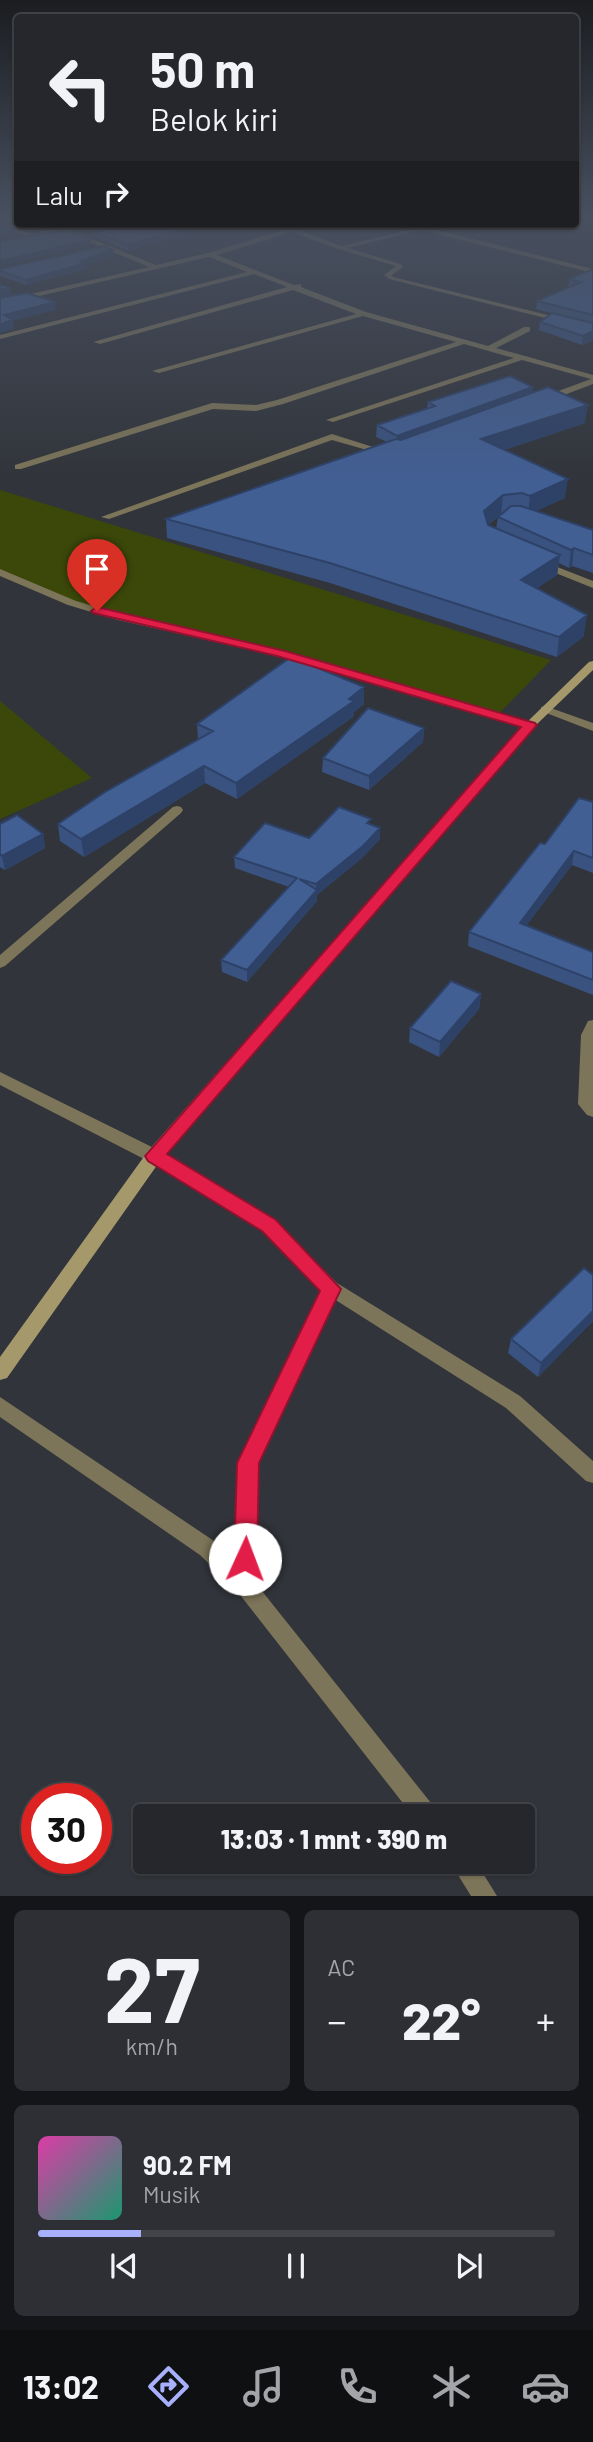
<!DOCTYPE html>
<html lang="id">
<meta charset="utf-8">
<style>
body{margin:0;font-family:Barlow,sans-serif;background:#2d2f34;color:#f1f3f6;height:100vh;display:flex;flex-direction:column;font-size:26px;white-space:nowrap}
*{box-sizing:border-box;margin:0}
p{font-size:23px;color:#a3a5a9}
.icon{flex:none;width:38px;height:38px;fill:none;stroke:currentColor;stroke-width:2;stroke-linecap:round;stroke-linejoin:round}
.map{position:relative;height:1896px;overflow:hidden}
.side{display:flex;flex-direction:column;gap:14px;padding:14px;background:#141518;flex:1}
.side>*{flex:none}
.banner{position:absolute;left:14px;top:14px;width:565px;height:214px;border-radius:7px;box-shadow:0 2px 5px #0004,0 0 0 2px #424448;background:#25272c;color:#f1f3f6;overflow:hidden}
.speed{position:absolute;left:21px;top:1783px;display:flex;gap:14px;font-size:35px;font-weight:700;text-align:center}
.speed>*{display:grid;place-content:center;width:91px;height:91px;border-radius:50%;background:#25272c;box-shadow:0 2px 5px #0004,0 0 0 2px #424448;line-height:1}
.speed .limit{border:10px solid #d22;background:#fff;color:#111}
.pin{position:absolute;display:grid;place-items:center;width:60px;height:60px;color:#fff;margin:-72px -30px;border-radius:50% 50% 50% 0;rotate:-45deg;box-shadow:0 0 7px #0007}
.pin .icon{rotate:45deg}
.me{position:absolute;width:77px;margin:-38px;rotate:2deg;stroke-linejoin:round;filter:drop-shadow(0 0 5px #0008)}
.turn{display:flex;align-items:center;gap:24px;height:147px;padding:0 21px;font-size:32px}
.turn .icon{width:91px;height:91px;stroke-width:2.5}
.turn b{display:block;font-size:49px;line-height:60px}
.then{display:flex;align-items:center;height:66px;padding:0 21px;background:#0003;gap:14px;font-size:26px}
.big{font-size:52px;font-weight:800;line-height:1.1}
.side .card{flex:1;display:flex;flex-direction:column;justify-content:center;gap:10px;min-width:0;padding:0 24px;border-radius:10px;background:#2d2f34}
.side .dial{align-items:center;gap:0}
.dial b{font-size:91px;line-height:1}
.song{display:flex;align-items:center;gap:21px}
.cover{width:84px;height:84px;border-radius:10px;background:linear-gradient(135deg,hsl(320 70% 55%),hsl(160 70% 35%))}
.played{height:7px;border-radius:4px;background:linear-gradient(90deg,#a8b0fc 20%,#424448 20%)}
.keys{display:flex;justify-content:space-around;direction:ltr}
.heat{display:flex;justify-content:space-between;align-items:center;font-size:38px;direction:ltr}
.side .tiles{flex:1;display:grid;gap:14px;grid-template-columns:1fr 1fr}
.card:last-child{grid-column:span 2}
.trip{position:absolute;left:133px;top:1804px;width:402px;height:70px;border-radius:7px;background:#25272c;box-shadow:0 2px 5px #0004,0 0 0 2px #424448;font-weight:800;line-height:70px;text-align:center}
.tabs{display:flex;height:112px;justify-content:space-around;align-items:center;background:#0f1012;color:#a3a5a9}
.tabs .icon{width:49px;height:49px}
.tabs .active{color:#a8b0fc}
.tabs b{font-size:32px;color:#f1f3f6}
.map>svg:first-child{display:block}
</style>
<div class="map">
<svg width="593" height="1896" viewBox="0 0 593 1896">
<rect width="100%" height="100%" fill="#31343a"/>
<!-- green -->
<path fill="#3b480a" d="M0,490L551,660L497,716L280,653L72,603L0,572Z
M0,701L92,778L0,819Z"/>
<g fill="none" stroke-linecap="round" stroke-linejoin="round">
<!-- lane -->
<path fill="#7d7559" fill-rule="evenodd" d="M542,561L593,581V588L538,566V562Z
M545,706L593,723V731L541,711V707Z
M593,1020V1117L587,1115L578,1104L581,1035L588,1021Z"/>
<!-- street -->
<path fill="#7d7559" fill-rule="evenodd" d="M0,221L32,234L49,230H70L156,265L208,253L304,224H314L299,230L341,246L432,225V227L429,228L593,269V273L421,230L348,248L401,264L403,267L392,275L393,277L593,326V330L389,279L384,275L396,266L338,249L292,232L217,255L294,285L301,284V287L366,312L488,346L524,327H530V331L496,348L593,375V384L548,401H542V397L591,379L522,360L333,422L326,420L514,358L464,344L283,404L256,411L213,409L21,469H15V465L212,403L256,405L277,400L456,342L363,316L159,373L152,371L356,314L293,290L100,344L93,342L287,287L254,274L0,339V335L247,272L209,257L0,305V301L149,267L67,233L49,234L0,245V241L24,236L0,225Z
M332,434L392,453L388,456L332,440L109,519L101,517Z
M0,569L76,601L124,615L284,651L534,723L536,725L530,729L526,727L278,656L118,620L68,605L0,576Z
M177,806L181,807L183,810L181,813L5,966L0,968V955L173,807Z
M0,1072L160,1151L275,1221L337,1283L520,1396L593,1461V1483L586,1481L506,1408L334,1299L258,1463L254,1581L435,1808L438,1816H413L237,1591L200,1555L0,1417V1397L214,1541L235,1561L238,1463L321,1290L263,1231L148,1161L0,1085Z
M450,1862H476L497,1896H471Z"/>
<!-- secondary -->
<path fill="#a5996c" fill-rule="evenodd" d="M593,661V670L534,727L160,1161L7,1378L0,1380V1357L148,1151L526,723L589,662Z"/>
</g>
<!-- wall -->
<path fill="#39527f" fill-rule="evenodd" d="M0,216H18V224H114L82,232L68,226L32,231L0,219Z
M191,228V231L128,251L96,237V232Z
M113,250V255L86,264L87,269L27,285L0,276V269Z
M593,269V340L582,345L539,330L540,322L551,313L536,309L537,301L568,287L569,279Z
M533,387L532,392L585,423L504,450L565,498L536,511L593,530V573L572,566L569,568L559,563L557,575L537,588L584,636L557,657L330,583L167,538L166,519L387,442L376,437L377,425L427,408L428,402ZM498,517L496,529L488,525Z
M364,687V704L354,712L353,717L237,799L205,783L84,857L60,841L58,824L198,739L197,724Z
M424,728L423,742L369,790L322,772L323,758Z
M593,802V873L572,865L526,926L593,952V995L468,946L469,932L545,844Z
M0,824L43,834L45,848L5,870L0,867Z
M370,824L380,828V839L362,858L317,895V901L247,982L222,972L221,960L289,887L235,868L234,857L309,838Z
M481,994L479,1009L439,1057L409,1042L410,1028Z
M593,1275V1321L538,1377L508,1353L511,1339Z"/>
<!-- shaded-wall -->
<path fill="#2e4268" d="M47,224H67L68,226L32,231V226Z
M94,224H114L82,232V227Z
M187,224H210L191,228V231L128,251V245Z
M15,230L16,235L1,238L0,233Z
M90,240V245L0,266V261Z
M113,250V255L86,264L87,269L27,285L26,280Z
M10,288L11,296L0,299V290Z
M55,302L56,310L13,321L14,329L0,333V324L4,315Z
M593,331V340L582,345L583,336Z
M533,387L532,398L397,448V436Z
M588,405L585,423L479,458L481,439Z
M568,479L565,498L528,515L530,496Z
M503,495L501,514L482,530L484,511Z
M574,548L572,566L569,568L571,550Z
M560,555L557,575L519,600L521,580Z
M587,615L584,636L557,657L559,637Z
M364,687V704L354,712L353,717L237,799L236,783Z
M424,728L423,742L369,790V776Z
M204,766L205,783L84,857L81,839Z
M380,828V839L362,858L317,895V901L247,982V970L316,891V884Z
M43,834L45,848L5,870L2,856Z
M574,851L572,865L518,937L520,923Z
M481,994L479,1009L439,1057L440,1042Z
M593,1311V1321L538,1377L541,1363Z"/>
<!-- building -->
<path fill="#425f94" stroke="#2e4268" stroke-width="2" d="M4,216H18V221Z
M0,223L15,230L0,233Z
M26,224H47L32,226Z
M74,224H94L82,227Z
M126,224H188H187L191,226L128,245L96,232Z
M66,230L90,240L0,261V241Z
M104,246L113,250L80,261L86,263L26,280L0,271V269Z
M593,269V315L537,301L581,282L569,279Z
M0,285L10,288L0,290Z
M27,293L55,302L4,315L13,320L0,324V298Z
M552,313L593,323V331L583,336L540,322Z
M510,376L533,387L397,436L377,425L435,406L428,402Z
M548,387L588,405L481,439L568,479L530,496L522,493L503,495L484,511L488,525L560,555L521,580L587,615L559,637L330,563L166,519L396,439L401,440Z
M511,506H521L593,530V555L574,548L571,550L498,517Z
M291,657L364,687L349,699L354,701L236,783L204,766L81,839L58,824L105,792L213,731L197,724Z
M368,708L424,728L369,776L323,758Z
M579,798L593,802V858L574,851L520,923L593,952V980L469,932L540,843L545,844Z
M339,807L371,819L367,823L380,828L363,846L316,884L299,879L317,890L247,970L221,960L297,878L234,857L265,823L309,838Z
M17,815L43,834L2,856L0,854V824Z
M451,981L481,994L440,1042L410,1028Z
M584,1268L593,1275V1311L541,1363L511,1339Z"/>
<!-- sky -->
<linearGradient id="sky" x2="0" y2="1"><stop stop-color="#1b1d20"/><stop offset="0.45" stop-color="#485060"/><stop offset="1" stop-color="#485060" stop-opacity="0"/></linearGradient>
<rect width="593" height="482" fill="url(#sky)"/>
<!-- route -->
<path fill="#e11d48" stroke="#92132f" stroke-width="2" d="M97,607L285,651L535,723L537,725L167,1154L276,1220L341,1289L259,1463L257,1559L253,1568L245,1571L237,1568L234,1559L237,1463L320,1291L262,1231L148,1161L145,1156L521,727L277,656L93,613L91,611Z"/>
</svg>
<div class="speed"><div class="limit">30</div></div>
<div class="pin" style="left:97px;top:611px;background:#d93025"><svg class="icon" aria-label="arrive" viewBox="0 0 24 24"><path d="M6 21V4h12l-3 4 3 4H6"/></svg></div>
<svg class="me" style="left:245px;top:1559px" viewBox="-20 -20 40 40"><circle r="19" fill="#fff"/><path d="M0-13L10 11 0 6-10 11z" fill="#e11d48"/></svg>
<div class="trip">13:03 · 1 mnt · 390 m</div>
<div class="banner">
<div class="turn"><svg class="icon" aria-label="left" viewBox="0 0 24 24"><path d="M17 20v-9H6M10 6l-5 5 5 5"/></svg><div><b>50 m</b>Belok kiri</div></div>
<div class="then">Lalu<svg class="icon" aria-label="right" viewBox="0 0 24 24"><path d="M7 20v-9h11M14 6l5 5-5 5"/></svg></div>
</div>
</div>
<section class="side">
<div class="tiles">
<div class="card dial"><b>27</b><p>km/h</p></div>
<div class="card"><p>AC</p>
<div class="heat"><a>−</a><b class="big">22°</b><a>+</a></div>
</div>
<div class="card">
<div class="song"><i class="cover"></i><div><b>90.2 FM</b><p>Musik</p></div></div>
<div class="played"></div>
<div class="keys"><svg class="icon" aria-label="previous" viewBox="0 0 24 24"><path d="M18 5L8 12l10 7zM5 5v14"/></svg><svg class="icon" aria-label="pause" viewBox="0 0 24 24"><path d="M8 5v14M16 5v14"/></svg><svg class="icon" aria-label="next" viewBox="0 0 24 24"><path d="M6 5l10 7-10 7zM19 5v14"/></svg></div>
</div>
</div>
</section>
<nav class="tabs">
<b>13:02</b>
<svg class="icon active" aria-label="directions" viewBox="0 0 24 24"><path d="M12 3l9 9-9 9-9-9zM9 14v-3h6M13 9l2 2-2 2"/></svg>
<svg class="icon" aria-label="music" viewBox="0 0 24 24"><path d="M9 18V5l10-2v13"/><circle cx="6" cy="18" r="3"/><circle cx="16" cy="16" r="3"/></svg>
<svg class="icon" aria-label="phone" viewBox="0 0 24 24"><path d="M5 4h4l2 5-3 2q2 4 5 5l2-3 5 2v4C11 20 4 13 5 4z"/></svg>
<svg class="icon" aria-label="climate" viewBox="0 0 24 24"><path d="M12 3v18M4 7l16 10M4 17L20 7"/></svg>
<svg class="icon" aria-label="car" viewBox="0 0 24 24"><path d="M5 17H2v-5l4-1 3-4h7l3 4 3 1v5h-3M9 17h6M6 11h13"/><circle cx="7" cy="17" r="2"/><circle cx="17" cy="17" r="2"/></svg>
</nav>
